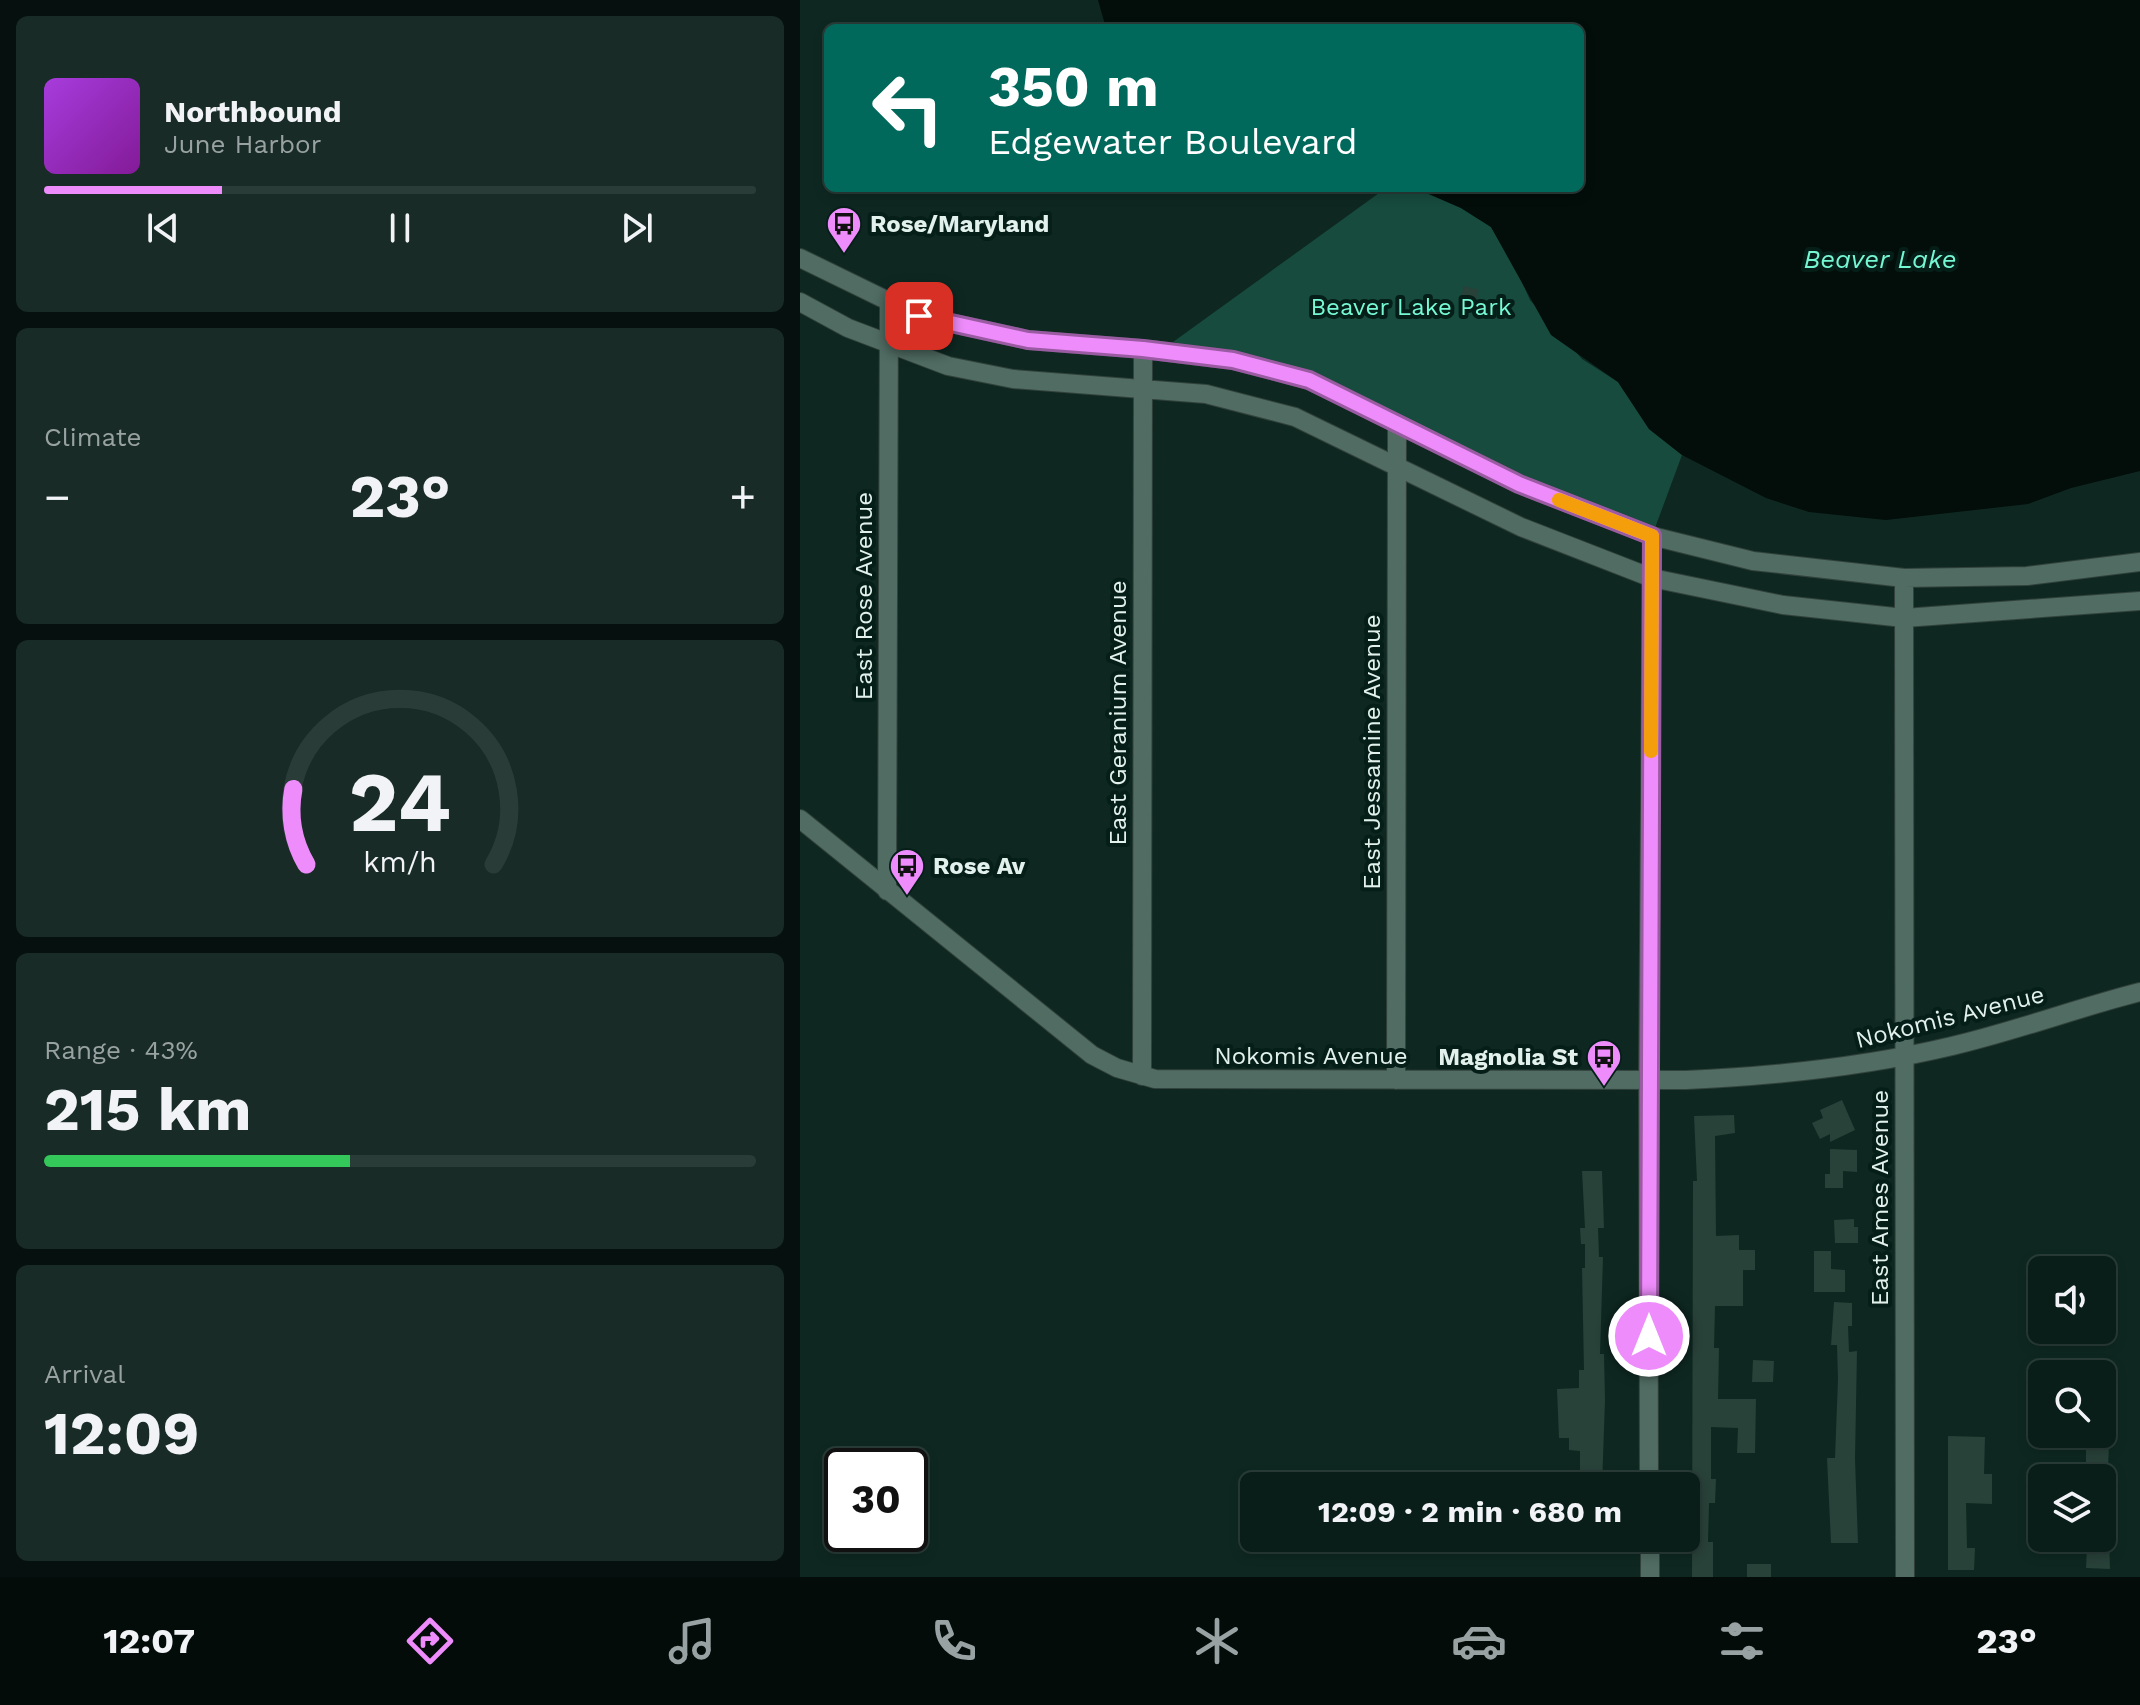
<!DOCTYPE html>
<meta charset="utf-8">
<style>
body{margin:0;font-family:"Work Sans",sans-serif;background:#182b26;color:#f1f3f6;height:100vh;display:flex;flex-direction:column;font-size:30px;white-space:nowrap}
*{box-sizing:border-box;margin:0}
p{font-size:26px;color:#99a2a2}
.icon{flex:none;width:44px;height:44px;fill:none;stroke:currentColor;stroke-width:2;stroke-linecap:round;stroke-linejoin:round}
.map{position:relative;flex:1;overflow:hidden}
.sheet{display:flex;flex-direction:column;gap:16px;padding:16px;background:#06100e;width:800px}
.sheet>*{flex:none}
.hud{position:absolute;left:24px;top:24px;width:760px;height:168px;border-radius:12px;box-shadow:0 4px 12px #0003,0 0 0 2px #2a3c38;background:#00695c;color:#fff;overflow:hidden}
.controls{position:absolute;left:1228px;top:1256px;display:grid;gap:16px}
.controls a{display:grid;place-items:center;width:88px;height:88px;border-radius:12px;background:#0a1e19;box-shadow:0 4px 12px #0003,0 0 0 2px #2a3c38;font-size:40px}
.speed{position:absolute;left:24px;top:1448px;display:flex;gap:16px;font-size:40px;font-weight:700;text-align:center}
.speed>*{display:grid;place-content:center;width:104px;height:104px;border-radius:50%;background:#0a1e19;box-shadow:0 4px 12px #0003,0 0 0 2px #2a3c38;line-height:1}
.speed .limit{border:4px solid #111;border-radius:12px;background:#fff;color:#111}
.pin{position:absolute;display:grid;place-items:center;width:68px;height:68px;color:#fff;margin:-34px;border-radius:16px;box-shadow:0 4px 12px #0006}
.me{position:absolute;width:88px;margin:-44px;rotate:0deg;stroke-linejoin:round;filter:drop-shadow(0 0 6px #0008)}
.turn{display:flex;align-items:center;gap:28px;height:168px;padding:0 32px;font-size:36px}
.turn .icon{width:104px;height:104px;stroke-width:2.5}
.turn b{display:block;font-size:56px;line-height:68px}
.big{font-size:60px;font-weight:700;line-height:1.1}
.sheet .tile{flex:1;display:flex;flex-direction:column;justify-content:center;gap:12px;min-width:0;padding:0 28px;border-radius:12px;background:#182b26}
.sheet .dial{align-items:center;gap:0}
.dial svg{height:208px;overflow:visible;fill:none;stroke:#2a3c38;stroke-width:7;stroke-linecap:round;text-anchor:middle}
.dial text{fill:#f1f3f6;stroke:none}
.song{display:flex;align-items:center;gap:24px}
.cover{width:96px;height:96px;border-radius:12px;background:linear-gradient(135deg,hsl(280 70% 55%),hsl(290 70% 35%))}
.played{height:8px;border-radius:4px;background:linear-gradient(90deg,#ed8cfa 25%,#2a3c38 25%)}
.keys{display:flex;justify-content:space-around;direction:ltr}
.heat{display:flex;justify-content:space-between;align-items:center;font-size:44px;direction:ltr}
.charge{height:12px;border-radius:6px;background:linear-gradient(90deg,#34c759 43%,#2a3c38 0)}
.trip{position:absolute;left:440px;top:1472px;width:460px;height:80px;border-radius:12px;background:#0a1e19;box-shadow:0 4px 12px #0003,0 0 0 2px #2a3c38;font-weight:700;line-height:80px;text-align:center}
.menu{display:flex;height:128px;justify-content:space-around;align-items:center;background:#040c0a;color:#99a2a2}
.menu .icon{width:56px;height:56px}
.menu .current{color:#ed8cfa}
.menu b{font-size:36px;color:#f1f3f6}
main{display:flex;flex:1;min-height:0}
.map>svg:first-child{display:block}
</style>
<main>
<section class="sheet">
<div class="tile">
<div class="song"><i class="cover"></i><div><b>Northbound</b><p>June Harbor</p></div></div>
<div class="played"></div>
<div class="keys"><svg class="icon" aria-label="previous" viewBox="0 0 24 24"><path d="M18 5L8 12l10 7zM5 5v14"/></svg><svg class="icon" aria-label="pause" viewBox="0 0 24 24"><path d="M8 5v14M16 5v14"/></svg><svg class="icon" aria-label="next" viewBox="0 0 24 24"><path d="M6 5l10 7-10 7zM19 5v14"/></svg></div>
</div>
<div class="tile"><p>Climate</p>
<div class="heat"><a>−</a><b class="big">23°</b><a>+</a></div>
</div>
<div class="tile dial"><svg viewBox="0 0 100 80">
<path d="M14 69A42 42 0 1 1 86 69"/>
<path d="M14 69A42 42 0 0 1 9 40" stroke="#ed8cfa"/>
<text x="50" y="56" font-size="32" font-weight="700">24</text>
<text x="50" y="72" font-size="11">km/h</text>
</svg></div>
<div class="tile"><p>Range · 43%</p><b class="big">215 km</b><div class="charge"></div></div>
<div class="tile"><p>Arrival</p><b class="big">12:09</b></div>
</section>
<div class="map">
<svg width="1340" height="1577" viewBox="0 0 1340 1577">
<rect width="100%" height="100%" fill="#0e2821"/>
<!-- green -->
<path fill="#174b3e" d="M586,188H615L661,208L691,227L714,264L730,300L782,359L818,382L849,429L882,455L852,536L509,380L373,342Z"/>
<!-- water -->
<path fill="#030d09" d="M298,0H1340V471L1271,488L1228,504L1086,520L1009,512L966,498L882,455L849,429L818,382L751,335L691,227L661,208L615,188H780V28H306Z"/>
<!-- building -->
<path fill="#284139" d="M664,286L679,290L674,307L659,303Z
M1042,1100L1055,1130L1030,1142V1134L1020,1139L1012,1123L1023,1118L1020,1110Z
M934,1115L935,1133L915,1136L916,1236L939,1235V1250H955V1270H943V1306H915L914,1348H919L918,1399H956L955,1453H937L938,1428L911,1427V1479H916L915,1503H909L908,1542H913V1577H892L893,1181H897L894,1116Z
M1030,1149L1057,1150V1172L1043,1171V1188H1025V1174H1030Z
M782,1171H802L804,1228H798L799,1257H803L800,1354H804L805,1400L802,1486H780V1451L769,1450V1438H759L757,1389L779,1388V1370H784L782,1268H785V1244H781L780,1228H785Z
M1054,1219V1227H1058V1243H1035L1034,1220Z
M1014,1251H1031V1269L1045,1270V1292H1014Z
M1034,1302L1052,1303V1326H1048L1049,1352L1057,1351L1055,1459L1058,1543H1031L1027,1458H1035L1038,1379L1037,1345H1031Z
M953,1360L974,1361L973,1382H952Z
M1148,1436L1185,1437L1184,1474H1192V1504L1166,1503L1167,1548H1175L1174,1570H1148Z
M1286,1443H1309L1308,1469H1297V1463H1286Z
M777,1538H804V1550H778Z
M1292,1538H1309L1310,1569L1286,1568L1287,1546H1292Z
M947,1564H971V1577H947Z"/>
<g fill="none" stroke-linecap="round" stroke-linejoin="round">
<defs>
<path id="minor" d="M0,258L119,316L228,340L343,349L433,360L509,380L719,484L852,536L953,561L1104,578L1227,576L1340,562
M0,302L48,328L148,366L213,379L406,394L495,417L721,527L852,578L983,605L1104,618L1340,601
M1104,578L1105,1577
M0,819L292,1055L317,1068L355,1079L886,1080C976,1076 1064,1067 1152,1046C1216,1031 1277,1008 1340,992
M87,891L89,302
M342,1076L343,349
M596,1080L597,424
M849,1486L848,1080L852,536
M850,1538V1577"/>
</defs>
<!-- minor casing -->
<use href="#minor" stroke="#32423c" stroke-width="20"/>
<!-- minor -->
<use href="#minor" stroke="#506c63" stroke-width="18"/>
</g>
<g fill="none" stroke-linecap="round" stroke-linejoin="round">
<defs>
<path id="route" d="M119,316L228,340L343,349L433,360L509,380L719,484L852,536L849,1336"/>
</defs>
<!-- route casing -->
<use href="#route" stroke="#9a5ba2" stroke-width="20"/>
<!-- route -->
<use href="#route" stroke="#ed8cfa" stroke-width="14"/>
<!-- slow -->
<path stroke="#f59e0b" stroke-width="14" d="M759,500L852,536L851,751"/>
</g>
<!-- icons -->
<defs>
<symbol id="bus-pin" viewBox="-11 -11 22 30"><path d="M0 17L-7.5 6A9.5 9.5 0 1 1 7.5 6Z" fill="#ed8cfa" stroke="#051e18"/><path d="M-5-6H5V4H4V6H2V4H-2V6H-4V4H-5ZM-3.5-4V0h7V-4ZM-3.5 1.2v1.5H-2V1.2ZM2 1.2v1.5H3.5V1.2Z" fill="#111"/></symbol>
</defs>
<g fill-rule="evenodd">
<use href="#bus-pin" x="24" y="204" width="40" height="54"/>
<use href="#bus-pin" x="87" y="846" width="40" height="54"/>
<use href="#bus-pin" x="784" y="1037" width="40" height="54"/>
</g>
<g text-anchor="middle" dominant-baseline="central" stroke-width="8" stroke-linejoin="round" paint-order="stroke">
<!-- poi labels -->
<g font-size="24" font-weight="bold" fill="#e2f1ec" stroke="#051e18" text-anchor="start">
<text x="70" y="224">Rose/Maryland</text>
<text x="133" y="866">Rose Av</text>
<text x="778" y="1057" text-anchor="end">Magnolia St</text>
</g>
<!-- park labels -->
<g font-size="24" fill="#77f9d5" stroke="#051e18">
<text x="611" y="307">Beaver Lake Park</text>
</g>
<!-- street labels -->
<g font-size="24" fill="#e2f1ec" stroke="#051e18">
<text transform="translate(64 596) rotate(-90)">East Rose Avenue</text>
<text transform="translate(318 713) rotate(-90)">East Geranium Avenue</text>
<text transform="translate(572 752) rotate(-90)">East Jessamine Avenue</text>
<text transform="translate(1150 1017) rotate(-14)">Nokomis Avenue</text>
<text x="511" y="1056">Nokomis Avenue</text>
<text transform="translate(1080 1198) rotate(-90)">East Ames Avenue</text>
</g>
<!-- water labels -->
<g font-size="26" font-style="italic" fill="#75f7d4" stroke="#051e18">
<text x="1080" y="259">Beaver Lake</text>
</g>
</g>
</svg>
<div class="controls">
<a><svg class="icon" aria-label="sound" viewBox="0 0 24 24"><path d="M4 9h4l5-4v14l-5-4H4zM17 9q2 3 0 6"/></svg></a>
<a><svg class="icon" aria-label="search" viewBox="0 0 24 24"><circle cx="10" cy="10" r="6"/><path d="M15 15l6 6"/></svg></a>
<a><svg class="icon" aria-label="layers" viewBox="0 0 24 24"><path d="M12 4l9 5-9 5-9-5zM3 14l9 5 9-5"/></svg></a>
</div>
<div class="speed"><div class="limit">30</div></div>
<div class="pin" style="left:119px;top:316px;background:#d93025"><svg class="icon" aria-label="arrive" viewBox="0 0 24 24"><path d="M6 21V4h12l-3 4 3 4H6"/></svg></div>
<svg class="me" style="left:849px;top:1336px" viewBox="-20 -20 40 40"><circle r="17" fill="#ed8cfa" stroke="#fff" stroke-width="3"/><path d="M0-11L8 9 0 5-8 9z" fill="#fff"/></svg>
<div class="trip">12:09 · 2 min · 680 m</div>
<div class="hud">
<div class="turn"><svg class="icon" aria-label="left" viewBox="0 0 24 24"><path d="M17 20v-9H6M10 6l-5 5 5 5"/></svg><div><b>350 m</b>Edgewater Boulevard</div></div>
</div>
</div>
</main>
<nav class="menu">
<b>12:07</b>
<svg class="icon current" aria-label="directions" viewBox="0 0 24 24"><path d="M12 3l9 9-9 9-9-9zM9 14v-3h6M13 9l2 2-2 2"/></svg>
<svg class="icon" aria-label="music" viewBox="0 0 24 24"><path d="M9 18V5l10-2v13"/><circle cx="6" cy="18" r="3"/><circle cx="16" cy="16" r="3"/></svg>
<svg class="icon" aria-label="phone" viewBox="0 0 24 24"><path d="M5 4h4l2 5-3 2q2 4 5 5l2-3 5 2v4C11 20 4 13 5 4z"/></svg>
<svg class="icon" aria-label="climate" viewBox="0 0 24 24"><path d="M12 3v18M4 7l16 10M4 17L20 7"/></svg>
<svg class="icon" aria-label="car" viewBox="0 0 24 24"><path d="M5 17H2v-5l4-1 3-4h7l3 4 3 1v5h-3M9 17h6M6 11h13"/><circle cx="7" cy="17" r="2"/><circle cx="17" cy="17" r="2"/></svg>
<svg class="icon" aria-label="filters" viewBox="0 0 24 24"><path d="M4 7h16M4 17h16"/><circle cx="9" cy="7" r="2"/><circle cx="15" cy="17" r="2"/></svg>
<b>23°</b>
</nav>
